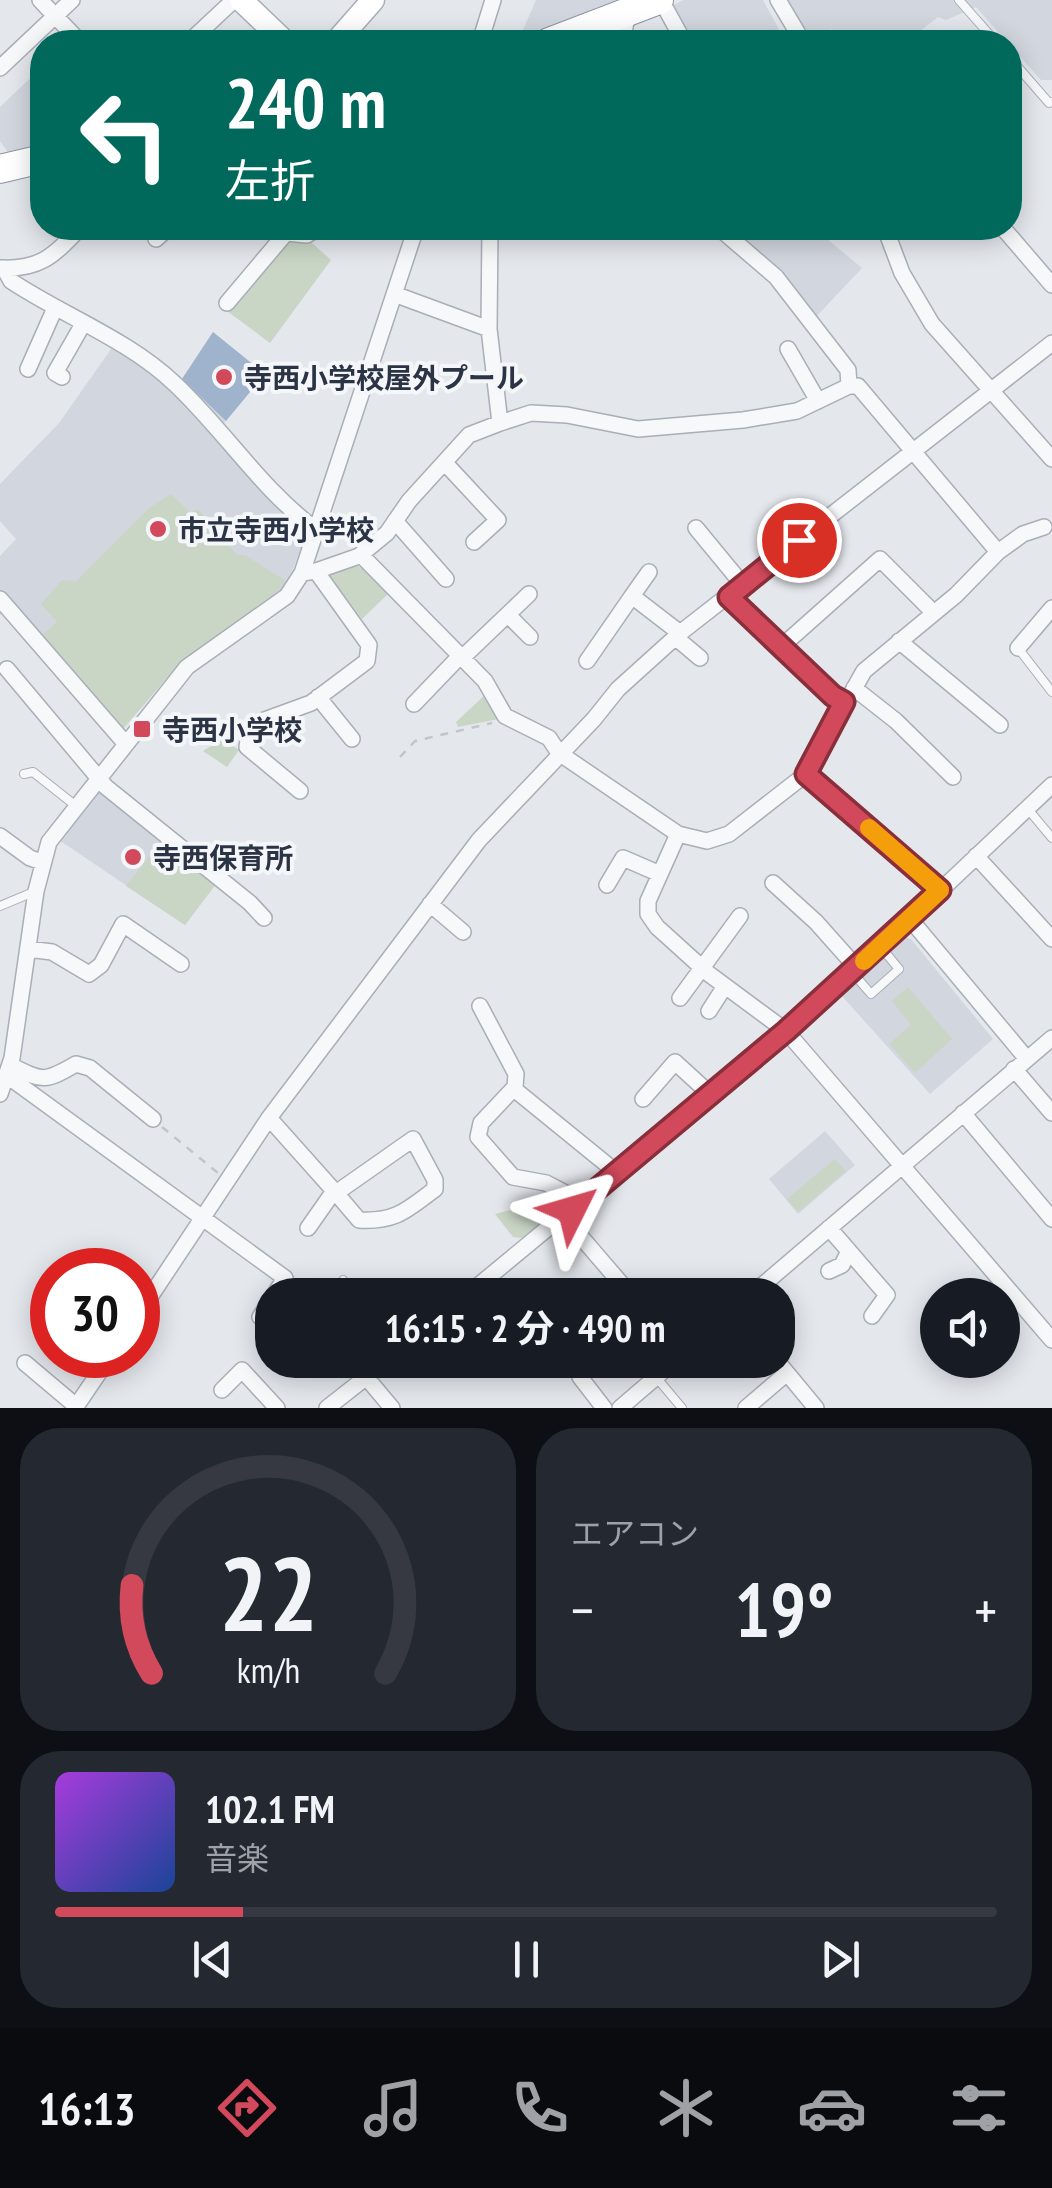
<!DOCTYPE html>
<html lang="ja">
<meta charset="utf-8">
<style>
body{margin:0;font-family:"PT Sans Narrow","Noto Sans JP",sans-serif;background:#242831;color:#f1f3f6;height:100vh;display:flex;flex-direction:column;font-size:38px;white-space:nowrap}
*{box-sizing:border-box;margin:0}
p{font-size:32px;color:#9ea1a6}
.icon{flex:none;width:55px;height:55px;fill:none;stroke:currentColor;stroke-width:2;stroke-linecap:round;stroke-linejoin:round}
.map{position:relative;height:1408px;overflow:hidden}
.side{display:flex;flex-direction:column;gap:20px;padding:20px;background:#0d0f14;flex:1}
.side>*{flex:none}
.hud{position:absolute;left:30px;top:30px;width:992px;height:210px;border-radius:40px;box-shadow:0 5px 25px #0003;background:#00695c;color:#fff;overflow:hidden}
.controls{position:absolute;left:920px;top:1278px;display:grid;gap:20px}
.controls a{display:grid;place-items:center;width:100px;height:100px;border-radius:50%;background:#171b24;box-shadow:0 5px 25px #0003;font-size:50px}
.speed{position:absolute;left:30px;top:1248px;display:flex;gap:20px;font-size:50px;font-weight:700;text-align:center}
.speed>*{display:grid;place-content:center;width:130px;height:130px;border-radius:50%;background:#171b24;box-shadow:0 5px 25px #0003;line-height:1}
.speed .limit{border:15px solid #d22;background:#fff;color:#111}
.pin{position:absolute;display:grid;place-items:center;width:85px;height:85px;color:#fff;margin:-42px;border:5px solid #fff;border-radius:50%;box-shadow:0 2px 10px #0007}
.me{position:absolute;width:110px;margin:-55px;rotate:50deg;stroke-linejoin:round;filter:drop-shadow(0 0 8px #0008)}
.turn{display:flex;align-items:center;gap:35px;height:210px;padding:0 30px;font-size:45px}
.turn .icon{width:130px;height:130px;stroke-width:2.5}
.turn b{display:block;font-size:70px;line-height:85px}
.big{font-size:75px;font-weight:700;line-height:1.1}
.side .card{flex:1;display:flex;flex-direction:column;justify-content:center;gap:15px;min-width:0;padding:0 35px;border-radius:40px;background:#242831}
.side .dial{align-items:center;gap:0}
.dial svg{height:260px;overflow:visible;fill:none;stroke:#363941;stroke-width:7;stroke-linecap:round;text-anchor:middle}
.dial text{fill:#f1f3f6;stroke:none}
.song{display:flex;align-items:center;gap:30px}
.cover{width:120px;height:120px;border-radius:15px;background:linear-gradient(135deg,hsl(280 70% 55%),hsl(220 70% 35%))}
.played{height:10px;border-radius:5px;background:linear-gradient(90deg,#d1495b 20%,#363941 20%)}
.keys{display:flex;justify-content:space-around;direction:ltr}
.heat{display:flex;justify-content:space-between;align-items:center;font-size:55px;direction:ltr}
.side .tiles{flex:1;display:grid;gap:20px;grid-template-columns:1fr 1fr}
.card:last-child{grid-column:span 2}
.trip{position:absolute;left:255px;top:1278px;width:540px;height:100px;border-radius:40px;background:#171b24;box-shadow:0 5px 25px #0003;font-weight:700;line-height:100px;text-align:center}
.menu{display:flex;height:160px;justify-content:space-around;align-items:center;background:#090b0e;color:#9ea1a6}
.menu .icon{width:70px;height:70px}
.menu .selected{color:#d1495b}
.menu b{font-size:45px;color:#f1f3f6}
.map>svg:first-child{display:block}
</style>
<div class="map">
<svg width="1052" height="1408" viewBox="0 0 1052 1408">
<rect width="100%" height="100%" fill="#e4e7ec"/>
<!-- built -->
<path fill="#d2d6de" d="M536,0H622L574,22L518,41Z
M683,0H763L786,42H691L674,5Z
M785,0H1052V80H1041L976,7L946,20L938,17L906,42H841L832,29L811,42Z
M42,67V150L11,157L0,141V107Z
M728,228H826L821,234L862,268L815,318L774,264Z
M213,332L265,374L218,430L310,525L292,571L281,590L182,660L123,729L7,609L0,615V556L16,539L0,521V484L59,423L116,342L175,383L182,379Z
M98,788L216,884L185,925L56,838Z
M903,937L911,939L993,1039L930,1094L841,995Z
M825,1131L855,1165L798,1214L769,1179Z"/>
<!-- green -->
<path fill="#c9d6c5" d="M288,240L312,243L331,260L270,343L227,311Z
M171,494L191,513L198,509L237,555H245L286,581L269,600L182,660L123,729L36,640L57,622L41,604L62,580L76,581L149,508Z
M349,562L362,568L388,594L362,619L326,572Z
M486,694L499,719L458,727L456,722Z
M235,730L233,746L239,750L227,767L203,751Z
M162,840L216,884L185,925L126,886Z
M908,987L952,1039L915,1073L889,1044L911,1025L892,1001Z
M835,1159L846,1171L798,1212L787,1199Z
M535,1204L560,1210L522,1238L513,1237L495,1214Z"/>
<!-- water -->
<path fill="#9fb4cc" d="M213,332L265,374L226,421L182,379Z"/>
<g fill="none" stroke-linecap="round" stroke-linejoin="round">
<defs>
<path id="lane" d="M959,0L996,42
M1010,58L1049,103L1052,102
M1018,648L1052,692
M24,774L33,772L76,806
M1027,808L1052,838
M0,906L36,891
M852,972L871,994L899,969L880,946
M343,1280L354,1295
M656,1377L682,1408"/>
<path id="street" d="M40,0L80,42
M661,0L684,42
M778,0L803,42
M189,42L234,0
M480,42L493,0
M622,42L628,12
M0,68L72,0
M490,228L489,329L500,423
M719,228L776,277L848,370L849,386
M885,228L902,273L932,324L1052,459
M1003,228L1052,285
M156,239L168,228
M0,268C41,270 54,255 80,228
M4,268L11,281C64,316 129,340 175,384C224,430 261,489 315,529
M394,294L489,329
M227,303L286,233L307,235L318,228
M788,349L818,401
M28,369L55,308
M62,377L55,373L83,324
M445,463L498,520L474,542
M395,521L446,579
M696,528L743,585
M998,552L1023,534L1044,527
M302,573L316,571L359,556L387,533L409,501L469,435L500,423L531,413L567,415L638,429L743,420L797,411L849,386H858L998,552L956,595L864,671L806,774L729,834L707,841L678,834L559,753L549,738L505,716L485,681L361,555
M632,596L649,572
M729,597L833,696L844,702
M0,599L125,743
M508,615L530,637
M675,637L700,658
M899,641L1000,725
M781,647L880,559L933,612
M1018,648L1052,608
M463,657L529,594
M587,661L632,596L680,633
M7,669L106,787L250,903L264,918
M854,688L896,721L953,777
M318,697L352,739
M414,704L461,655
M806,774L940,890
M300,791L247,747L250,729L259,722L311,703L367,661L369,645L316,571
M678,834L648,901V914L657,927L709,974L786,1031L1052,1340
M0,836L30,858L42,862
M976,856L1052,939
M773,883L816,922L857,968
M607,885L623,858L660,874
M430,904L463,932
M910,919L1027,1059
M28,949L52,952L89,974L101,965L123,924L181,964
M680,998L740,916
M480,1006L516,1074L515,1087L481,1123L478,1137L513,1177L546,1183L569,1195L572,1210
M709,1011L725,986
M10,1065C43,1081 43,1083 76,1064L90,1068L153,1119
M1014,1069L1052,1113
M6,1075L285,1278L274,1295
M514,1089L616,1172
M0,1094L12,1058L36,891L49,842L187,667L287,596L302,573L416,228
M643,1099L675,1062L710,1094
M963,1113L1052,1219
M269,1118L336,1193L413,1139L435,1180V1189C407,1210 396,1222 359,1220L336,1193
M563,1216L631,1295
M308,1228L334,1191
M829,1228L887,1295L872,1316
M829,1271L842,1265L849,1251
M489,1277L504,1295
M467,1295L786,1031L889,939L1052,785
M751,1295L1052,1038
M138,1315L269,1118L479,840L594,719L618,689L680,633L1052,343
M260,1317L272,1298
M25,1363L76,1406
M787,1373L816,1408
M366,1377L392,1408
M580,1377L604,1408
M222,1390L242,1370L277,1408
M75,1408L111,1355
M327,1408L388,1360
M620,1408L676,1360
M746,1408L787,1373L776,1360"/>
<path id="secondary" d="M241,0L285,42
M336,42L373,0"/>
<path id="highway" d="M549,42L659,0
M0,169L42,159"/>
</defs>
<!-- lane casing -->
<use href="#lane" stroke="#a9aeb7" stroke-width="10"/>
<!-- street casing -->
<use href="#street" stroke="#a9aeb7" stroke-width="18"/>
<!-- secondary casing -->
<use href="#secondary" stroke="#a9aeb7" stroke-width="25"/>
<!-- highway casing -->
<use href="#highway" stroke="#8b94a3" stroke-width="30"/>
<!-- path -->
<path stroke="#c2c5cb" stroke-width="2.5" stroke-dasharray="8 8" stroke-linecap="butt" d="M755,42L780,28
M400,757L415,741L492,723
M162,1127L218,1173"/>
<!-- lane -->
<use href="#lane" stroke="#f7f8fa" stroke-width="8"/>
<!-- street -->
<use href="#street" stroke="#f7f8fa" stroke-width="15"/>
<!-- secondary -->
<use href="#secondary" stroke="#fff" stroke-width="22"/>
<!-- highway -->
<use href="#highway" stroke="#fff" stroke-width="28"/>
</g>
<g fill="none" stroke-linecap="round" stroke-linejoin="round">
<defs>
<path id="route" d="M572,1210L786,1031L940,890L806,774L844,702L833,696L729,597L799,540"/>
</defs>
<!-- route casing -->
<use href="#route" stroke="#882f3b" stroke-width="25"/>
<!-- route -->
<use href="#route" stroke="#d1495b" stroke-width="18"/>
<!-- slow -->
<path stroke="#f59e0b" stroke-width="18" d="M864,961L940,890L869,828"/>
</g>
<!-- markers -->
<g fill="#d1495b" stroke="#f4f6f9" stroke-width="4">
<circle cx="224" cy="377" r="10"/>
<circle cx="158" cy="529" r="10"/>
<rect x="132" y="719" width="20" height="20" rx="5"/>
<circle cx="133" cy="857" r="10"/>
</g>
<g text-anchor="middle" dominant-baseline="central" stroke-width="8" stroke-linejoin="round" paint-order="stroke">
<!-- poi labels -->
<g font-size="28" font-weight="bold" fill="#2b3445" stroke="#f4f6f9" text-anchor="start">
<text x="244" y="377">寺西小学校屋外プール</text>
<text x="178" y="529">市立寺西小学校</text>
<text x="162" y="729">寺西小学校</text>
<text x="153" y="857">寺西保育所</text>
</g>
</g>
</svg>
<div class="controls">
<a><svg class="icon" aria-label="sound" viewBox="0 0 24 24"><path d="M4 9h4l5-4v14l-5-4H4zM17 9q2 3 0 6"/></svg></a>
</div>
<div class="speed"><div class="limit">30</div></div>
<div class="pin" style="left:799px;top:540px;background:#d93025"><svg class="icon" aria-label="arrive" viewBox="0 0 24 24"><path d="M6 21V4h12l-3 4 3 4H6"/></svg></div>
<svg class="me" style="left:572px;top:1210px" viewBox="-20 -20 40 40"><path d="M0-17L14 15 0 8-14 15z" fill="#d1495b" stroke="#fff" stroke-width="4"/></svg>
<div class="trip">16:15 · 2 分 · 490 m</div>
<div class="hud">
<div class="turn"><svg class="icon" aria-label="left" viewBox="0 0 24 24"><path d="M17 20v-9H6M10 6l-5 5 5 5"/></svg><div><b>240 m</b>左折</div></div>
</div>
</div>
<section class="side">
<div class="tiles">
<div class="card dial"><svg viewBox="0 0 100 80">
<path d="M14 69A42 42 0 1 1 86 69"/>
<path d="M14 69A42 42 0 0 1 8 42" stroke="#d1495b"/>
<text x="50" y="56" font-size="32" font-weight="700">22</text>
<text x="50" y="72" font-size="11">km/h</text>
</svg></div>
<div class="card"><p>エアコン</p>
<div class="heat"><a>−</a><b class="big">19°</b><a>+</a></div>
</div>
<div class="card">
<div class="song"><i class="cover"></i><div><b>102.1 FM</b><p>音楽</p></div></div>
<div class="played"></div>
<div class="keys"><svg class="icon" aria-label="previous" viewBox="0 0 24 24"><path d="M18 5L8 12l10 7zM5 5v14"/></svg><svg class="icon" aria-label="pause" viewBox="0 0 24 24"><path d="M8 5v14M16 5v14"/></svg><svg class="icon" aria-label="next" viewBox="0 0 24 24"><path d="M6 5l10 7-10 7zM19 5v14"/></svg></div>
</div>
</div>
</section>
<nav class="menu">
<b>16:13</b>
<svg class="icon selected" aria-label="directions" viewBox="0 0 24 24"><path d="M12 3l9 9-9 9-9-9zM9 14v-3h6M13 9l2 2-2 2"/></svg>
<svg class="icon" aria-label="music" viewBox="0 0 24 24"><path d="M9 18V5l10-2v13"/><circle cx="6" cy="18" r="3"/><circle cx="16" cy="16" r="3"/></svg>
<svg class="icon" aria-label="phone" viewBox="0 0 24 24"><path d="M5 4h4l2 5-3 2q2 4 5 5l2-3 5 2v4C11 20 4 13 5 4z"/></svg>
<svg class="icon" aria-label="climate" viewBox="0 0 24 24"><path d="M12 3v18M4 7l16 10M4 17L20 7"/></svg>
<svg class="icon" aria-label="car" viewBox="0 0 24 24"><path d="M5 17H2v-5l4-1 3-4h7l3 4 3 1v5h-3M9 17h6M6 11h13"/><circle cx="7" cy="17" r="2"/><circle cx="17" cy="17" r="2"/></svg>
<svg class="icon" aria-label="filters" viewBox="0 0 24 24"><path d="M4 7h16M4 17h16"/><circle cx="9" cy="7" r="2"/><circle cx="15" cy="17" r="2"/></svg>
</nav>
